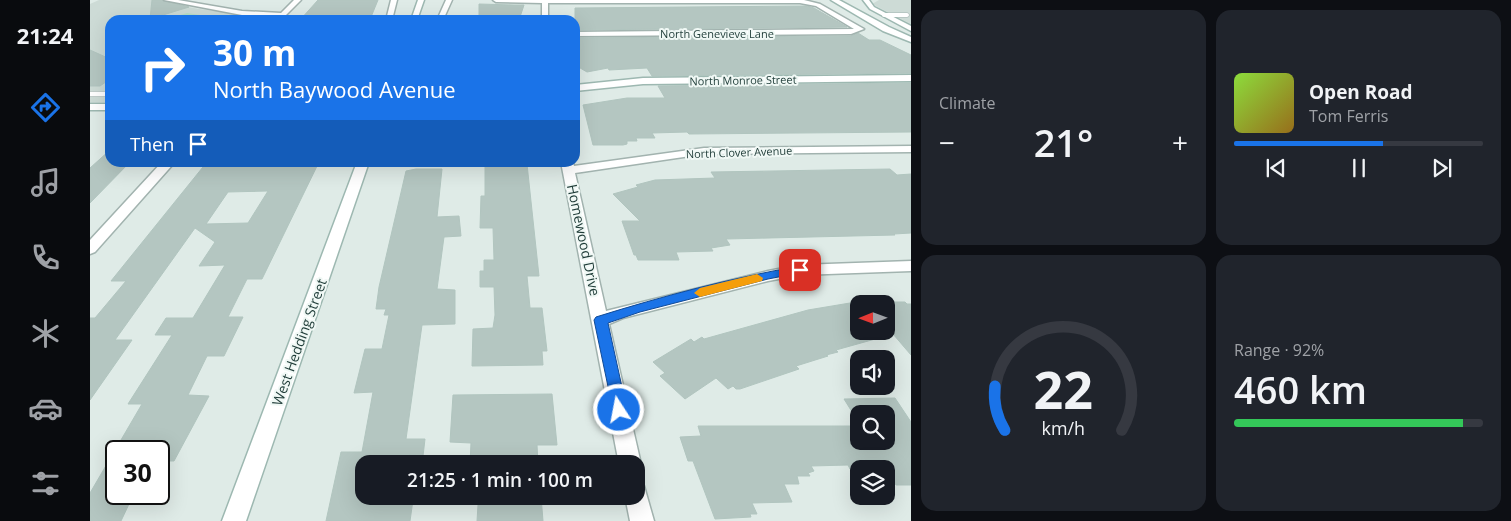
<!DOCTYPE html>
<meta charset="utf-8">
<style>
body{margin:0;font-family:"Open Sans",sans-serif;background:#20242c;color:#f1f3f6;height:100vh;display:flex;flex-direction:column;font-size:19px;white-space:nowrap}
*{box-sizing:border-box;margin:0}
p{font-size:16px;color:#9ea1a6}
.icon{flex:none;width:28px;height:28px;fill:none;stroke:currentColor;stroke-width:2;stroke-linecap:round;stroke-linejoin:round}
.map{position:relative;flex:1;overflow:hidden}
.panel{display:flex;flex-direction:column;gap:10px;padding:10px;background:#0d0f14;width:600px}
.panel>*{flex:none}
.banner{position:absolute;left:15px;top:15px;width:475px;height:152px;border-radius:15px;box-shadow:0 5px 20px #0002;background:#1a73e8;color:#fff;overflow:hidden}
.needle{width:32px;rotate:269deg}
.buttons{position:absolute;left:760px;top:295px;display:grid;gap:10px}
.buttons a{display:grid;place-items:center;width:45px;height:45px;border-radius:10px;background:#171b24;box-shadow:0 5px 20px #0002;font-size:25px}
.speed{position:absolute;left:15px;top:440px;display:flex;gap:10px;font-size:25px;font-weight:700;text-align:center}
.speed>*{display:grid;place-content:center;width:65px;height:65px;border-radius:50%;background:#171b24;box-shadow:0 5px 20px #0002;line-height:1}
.speed .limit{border:2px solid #111;border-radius:8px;background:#fff;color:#111}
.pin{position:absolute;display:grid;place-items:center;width:42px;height:42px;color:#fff;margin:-21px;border-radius:10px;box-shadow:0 2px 8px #0006}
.me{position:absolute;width:55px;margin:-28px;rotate:349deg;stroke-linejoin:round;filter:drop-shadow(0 0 4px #0008)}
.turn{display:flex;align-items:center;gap:18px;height:105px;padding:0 25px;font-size:22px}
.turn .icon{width:65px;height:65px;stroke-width:2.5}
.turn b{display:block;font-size:35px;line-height:42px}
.then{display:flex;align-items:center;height:48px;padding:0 25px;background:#0003;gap:10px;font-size:19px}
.big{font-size:38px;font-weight:600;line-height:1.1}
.panel .widget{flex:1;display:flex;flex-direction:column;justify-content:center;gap:8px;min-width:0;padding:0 18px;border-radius:15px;background:#20242c}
.panel .dial{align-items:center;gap:0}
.dial svg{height:130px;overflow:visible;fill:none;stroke:#363941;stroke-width:7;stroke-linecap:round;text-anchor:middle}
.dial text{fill:#f1f3f6;stroke:none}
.song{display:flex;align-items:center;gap:15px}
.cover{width:60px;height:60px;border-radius:8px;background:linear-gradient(135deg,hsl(90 70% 55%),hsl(40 70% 35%))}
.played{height:5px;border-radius:2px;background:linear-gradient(90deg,#1a73e8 60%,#363941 60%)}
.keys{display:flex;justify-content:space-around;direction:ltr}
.heat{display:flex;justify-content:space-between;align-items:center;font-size:28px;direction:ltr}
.charge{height:8px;border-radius:4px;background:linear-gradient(90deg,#34c759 92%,#363941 0)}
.panel .tiles{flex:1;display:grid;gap:10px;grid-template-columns:repeat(2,1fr)}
.trip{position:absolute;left:265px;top:455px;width:290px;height:50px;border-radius:15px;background:#171b24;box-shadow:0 5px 20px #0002;font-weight:600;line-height:50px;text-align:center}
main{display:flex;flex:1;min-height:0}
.tabs{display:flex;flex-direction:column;width:90px;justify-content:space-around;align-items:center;background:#090b0e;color:#9ea1a6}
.tabs .icon{width:35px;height:35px}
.tabs .current{color:#1a73e8}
.tabs b{font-size:22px;color:#f1f3f6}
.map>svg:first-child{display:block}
</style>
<main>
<nav class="tabs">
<b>21:24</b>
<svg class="icon current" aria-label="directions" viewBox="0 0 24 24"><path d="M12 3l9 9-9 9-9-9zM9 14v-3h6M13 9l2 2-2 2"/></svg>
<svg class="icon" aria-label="music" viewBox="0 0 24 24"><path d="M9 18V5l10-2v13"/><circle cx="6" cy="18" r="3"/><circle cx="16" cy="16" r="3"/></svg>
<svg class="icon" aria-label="phone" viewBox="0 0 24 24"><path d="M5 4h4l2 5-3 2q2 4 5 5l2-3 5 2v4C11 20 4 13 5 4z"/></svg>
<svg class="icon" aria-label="climate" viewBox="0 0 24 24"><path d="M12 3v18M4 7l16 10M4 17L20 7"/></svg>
<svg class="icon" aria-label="car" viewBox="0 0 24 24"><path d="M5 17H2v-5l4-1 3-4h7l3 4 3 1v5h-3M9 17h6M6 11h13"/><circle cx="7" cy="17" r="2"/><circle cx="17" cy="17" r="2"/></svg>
<svg class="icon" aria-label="filters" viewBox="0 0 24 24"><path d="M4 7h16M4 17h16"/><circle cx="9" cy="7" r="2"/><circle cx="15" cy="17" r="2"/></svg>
</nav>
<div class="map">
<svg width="821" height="521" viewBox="0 0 821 521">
<rect width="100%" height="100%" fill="#dfebe7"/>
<!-- built -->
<path fill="#cddbd6" d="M9,0H62L109,9L183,18L181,20H20V102H0V4Z
M789,0H821V24L782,4Z"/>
<!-- green -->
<path fill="#b7dec6" d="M97,13L142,20L168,19L167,20H74Z"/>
<!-- building -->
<path fill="#b4c6c1" stroke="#b1c5bf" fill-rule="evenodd" d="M62,0H72L99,7L60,19Z
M228,0H288L281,17H274L273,20H210Z
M389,4L424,5H434L429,20H389Z
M717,6L724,8L757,27L485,30V8Z
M768,33L779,40H790L821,55V73L562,76L557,68L519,70L518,68L497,72L485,65V38L761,36Z
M0,50L20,59V79L10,86H0Z
M821,83V132L599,134L597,132L562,133L565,138H546L547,141H537V144L533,145H503L493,105L537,98H575L568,86Z
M20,150V162H40L0,203V168Z
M117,162H229L172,279H157L138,317H153L134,356H117L98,395L119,396L84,461H69V451H26V490L18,505L39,504L31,521H0V493L52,404H38L82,335H65L76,318H103L135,265L109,266L125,242L105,228L25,340H42L0,400V318H5L36,281H21ZM178,191L158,223L116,224L138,192Z
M395,164H437L449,276H437L440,308H452L457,351H452L453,365L382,366L383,329L403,328L405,315L404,287H390V271H394V260H404L403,228H390L391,196H395Z
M326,169H352L347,217L369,216L371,236L354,237L347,289L365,290V324L332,325L316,439H335L333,456L319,455L318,464H274V496H299L298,501L323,500L320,521H236L251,452H272L283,392L264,393L275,349H292L299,315H294L296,309H286L289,287L316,171Z
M800,169L807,175L821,174V233L804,234L805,235L636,239L640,245L621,248L623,251L586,252L589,260H548L546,255H544L532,221H550L523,194L548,187L546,185L565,180L625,178L621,172Z
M766,302H815L817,304H821V355L803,334L746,350L748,352L736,355L738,356L706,366L709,369L650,389H646L643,386L638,389L626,378L595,399L570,376L575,373L563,362L601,339L604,342L612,337L614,339L718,310ZM769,304H796V331H769Z
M462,394L467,445H447L448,464H380L381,443L360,442L363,395Z
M805,398L821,422V485H806L796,469H760L758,465L721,466L724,471L718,473L720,476H707L709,484H694L702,502L662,503L667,514H660L661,517L625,519L603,461H598L590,437L611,436L608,426H769V441H796V414H769V423L754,399Z
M392,496H451L453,521H387L388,505L392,504Z"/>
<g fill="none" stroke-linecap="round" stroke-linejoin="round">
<defs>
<path id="lane-far1" d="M794,15H817"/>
<path id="lane" d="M0,94H20"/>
<path id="street" d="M74,0H88L152,11L191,13L204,0H211L191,20H184L186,17L152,15Z
M301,0H307L302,20H296Z
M356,0H362L353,20H347Z
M403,0H714L730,4L774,29L761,34L485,36V32L764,29L726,6L710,3H458V20H452V3L406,2Z
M821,146V152L614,154L485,173L516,311L678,271L710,265L821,261V271L710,275L678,281L533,318L519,324L551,464L546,472V464H529L471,162H483L484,166L614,148Z
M72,162H85L5,252L0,254V240Z
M546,483L554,486L564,521H540L535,496H546Z"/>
<path id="secondary" d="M328,0H334L327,20H321Z
M741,0H749L799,27L821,37V42L793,31Z
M773,0H779L784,7L821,26V31L780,9Z
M821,75V81L553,84L485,91V85L553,78Z
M0,104H20V110H0Z
M267,162H279L156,521H132Z"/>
</defs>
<!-- lane-far1 casing -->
<use href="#lane-far1" stroke="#a2b3af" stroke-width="5"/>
<!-- lane casing -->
<use href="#lane" stroke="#a2b3af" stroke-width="5.5"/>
<!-- street casing -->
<use href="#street" stroke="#a2b3af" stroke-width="3"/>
<!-- secondary casing -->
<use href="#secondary" stroke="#9db8b1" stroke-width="3"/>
<!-- lane-far1 -->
<use href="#lane-far1" stroke="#fff" stroke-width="4"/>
<!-- lane -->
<use href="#lane" stroke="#fff" stroke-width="4.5"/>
<!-- street -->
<use href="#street" fill="#fff" fill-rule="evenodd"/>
<!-- secondary -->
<use href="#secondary" fill="#fff" fill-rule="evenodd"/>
</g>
<!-- route -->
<path fill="#1a73e8" stroke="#114b97" d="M710,266L714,267L715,270L714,272L678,279L550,312L518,323L537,410L534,415L529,417L524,415L504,320L506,317C573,296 641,278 710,266Z"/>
<!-- slow -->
<path fill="#f59e0b" d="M667,274L673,278L672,281L610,297L604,293L610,288Z"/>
<g text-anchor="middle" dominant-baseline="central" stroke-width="4" stroke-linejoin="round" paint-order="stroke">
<!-- far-street labels -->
<g font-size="11" fill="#1f3c38" stroke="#f0f8f5">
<text x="627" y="33">North Genevieve Lane</text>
<text transform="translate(653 80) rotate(-1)">North Monroe Street</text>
<text transform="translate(649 152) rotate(-2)">North Clover Avenue</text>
</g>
<!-- street labels -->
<g font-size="14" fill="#1f3c38" stroke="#f0f8f5">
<text transform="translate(494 240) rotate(78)">Homewood Drive</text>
<text transform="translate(209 342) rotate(-70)">West Hedding Street</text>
</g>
</g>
</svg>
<div class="buttons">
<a><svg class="needle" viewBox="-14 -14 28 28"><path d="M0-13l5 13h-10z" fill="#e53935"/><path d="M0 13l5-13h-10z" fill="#9ea1a6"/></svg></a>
<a><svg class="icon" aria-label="sound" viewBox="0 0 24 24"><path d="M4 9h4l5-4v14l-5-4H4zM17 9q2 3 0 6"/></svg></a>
<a><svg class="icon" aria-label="search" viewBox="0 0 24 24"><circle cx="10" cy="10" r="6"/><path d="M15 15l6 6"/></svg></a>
<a><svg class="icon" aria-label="layers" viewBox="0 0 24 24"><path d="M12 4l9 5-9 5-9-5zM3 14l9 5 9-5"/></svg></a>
</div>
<div class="speed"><div class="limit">30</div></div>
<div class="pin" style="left:710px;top:270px;background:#d93025"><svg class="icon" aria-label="arrive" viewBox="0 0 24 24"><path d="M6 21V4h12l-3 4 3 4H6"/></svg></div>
<svg class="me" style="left:529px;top:410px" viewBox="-20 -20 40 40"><circle r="17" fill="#1a73e8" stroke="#fff" stroke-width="3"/><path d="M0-11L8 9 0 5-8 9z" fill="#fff"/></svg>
<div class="trip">21:25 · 1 min · 100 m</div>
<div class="banner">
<div class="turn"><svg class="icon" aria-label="right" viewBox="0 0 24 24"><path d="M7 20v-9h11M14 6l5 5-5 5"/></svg><div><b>30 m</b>North Baywood Avenue</div></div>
<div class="then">Then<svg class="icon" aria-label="arrive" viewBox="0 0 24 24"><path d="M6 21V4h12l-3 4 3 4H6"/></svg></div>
</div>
</div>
<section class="panel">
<div class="tiles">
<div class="widget"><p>Climate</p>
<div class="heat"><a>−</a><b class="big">21°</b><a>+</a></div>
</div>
<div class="widget">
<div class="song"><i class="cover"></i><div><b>Open Road</b><p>Tom Ferris</p></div></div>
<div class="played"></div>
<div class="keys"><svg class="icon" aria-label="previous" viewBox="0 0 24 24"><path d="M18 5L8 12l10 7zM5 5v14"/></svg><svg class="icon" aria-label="pause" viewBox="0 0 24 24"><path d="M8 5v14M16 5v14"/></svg><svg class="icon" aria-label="next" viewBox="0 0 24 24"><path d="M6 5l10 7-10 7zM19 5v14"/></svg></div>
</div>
<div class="widget dial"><svg viewBox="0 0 100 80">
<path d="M14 69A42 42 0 1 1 86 69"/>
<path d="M14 69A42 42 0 0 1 8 42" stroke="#1a73e8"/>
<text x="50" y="56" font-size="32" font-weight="700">22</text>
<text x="50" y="72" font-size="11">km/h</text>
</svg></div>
<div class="widget"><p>Range · 92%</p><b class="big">460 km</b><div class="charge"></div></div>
</div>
</section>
</main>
